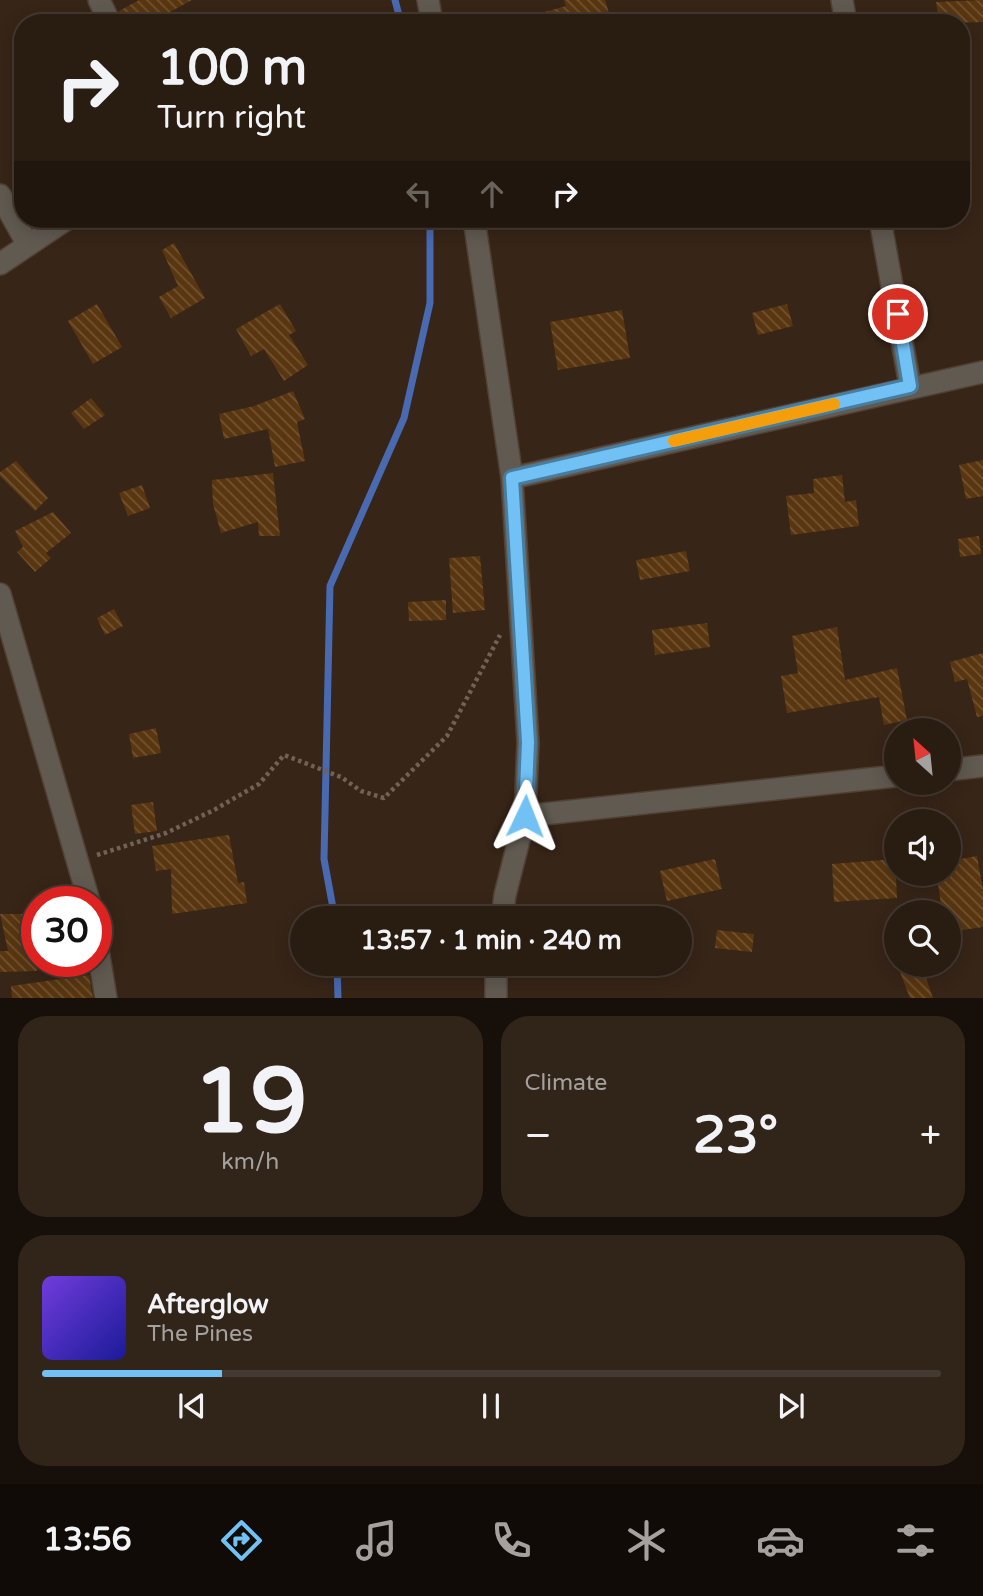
<!DOCTYPE html>
<meta charset="utf-8">
<style>
body{margin:0;font-family:"Varela Round",sans-serif;background:#31251a;color:#f1f3f6;height:100vh;display:flex;flex-direction:column;font-size:26px;white-space:nowrap}
*{box-sizing:border-box;margin:0}
p{font-size:23px;color:#a5a19f}
.icon{flex:none;width:38px;height:38px;fill:none;stroke:currentColor;stroke-width:2;stroke-linecap:round;stroke-linejoin:round}
.map{position:relative;height:998px;overflow:hidden}
.drawer{display:flex;flex-direction:column;gap:18px;padding:18px;background:#170f09;flex:1}
.drawer>*{flex:none}
.hud{position:absolute;left:14px;top:14px;width:956px;height:214px;border-radius:28px;box-shadow:0 4px 18px #0003,0 0 0 2px #453a31;background:#291c11;color:#f1f3f6;overflow:hidden}
.needle{width:46px;rotate:333deg}
.fabs{position:absolute;left:884px;top:718px;display:grid;gap:14px}
.fabs a{display:grid;place-items:center;width:77px;height:77px;border-radius:50%;background:#291c11;box-shadow:0 4px 18px #0003,0 0 0 2px #453a31;font-size:35px}
.speed{position:absolute;left:21px;top:886px;display:flex;gap:14px;font-size:35px;font-weight:700;text-align:center}
.speed>*{display:grid;place-content:center;width:91px;height:91px;border-radius:50%;background:#291c11;box-shadow:0 4px 18px #0003,0 0 0 2px #453a31;line-height:1}
.speed .limit{border:10px solid #d22;background:#fff;color:#111}
.pin{position:absolute;display:grid;place-items:center;width:60px;height:60px;color:#fff;margin:-30px;border:4px solid #fff;border-radius:50%;box-shadow:0 2px 7px #0007}
.me{position:absolute;width:77px;margin:-38px;rotate:2deg;stroke-linejoin:round;filter:drop-shadow(0 0 5px #0008)}
.turn{display:flex;align-items:center;gap:24px;height:147px;padding:0 28px;font-size:32px}
.turn .icon{width:91px;height:91px;stroke-width:2.5}
.turn b{display:block;font-size:49px;line-height:60px}
.lanes{display:flex;align-items:center;height:66px;padding:0 28px;background:#0003;justify-content:center;gap:35px;direction:ltr}
.lanes .off{opacity:.35}
.big{font-size:52px;font-weight:800;line-height:1.1}
.drawer .widget{flex:1;display:flex;flex-direction:column;justify-content:center;gap:10px;min-width:0;padding:0 24px;border-radius:28px;background:#31251a}
.drawer .dial{align-items:center;gap:0}
.dial b{font-size:91px;line-height:1}
.song{display:flex;align-items:center;gap:21px}
.cover{width:84px;height:84px;border-radius:10px;background:linear-gradient(135deg,hsl(260 70% 55%),hsl(240 70% 35%))}
.played{height:7px;border-radius:4px;background:linear-gradient(90deg,#71c1f5 20%,#453a31 20%)}
.keys{display:flex;justify-content:space-around;direction:ltr}
.heat{display:flex;justify-content:space-between;align-items:center;font-size:38px;direction:ltr}
.drawer .tiles{flex:1;display:grid;gap:18px;grid-template-columns:1fr 1fr}
.widget:last-child{grid-column:span 2}
.trip{position:absolute;left:290px;top:906px;width:402px;height:70px;border-radius:35px;background:#291c11;box-shadow:0 4px 18px #0003,0 0 0 2px #453a31;font-weight:800;line-height:70px;text-align:center}
.menu{display:flex;height:112px;justify-content:space-around;align-items:center;background:#100b07;color:#a5a19f}
.menu .icon{width:49px;height:49px}
.menu .current{color:#71c1f5}
.menu b{font-size:32px;color:#f1f3f6}
.map>svg:first-child{display:block}
</style>
<div class="map">
<svg width="983" height="998" viewBox="0 0 983 998">
<defs>
<pattern id="building-back-hatch" width="6" height="6" patternUnits="userSpaceOnUse" patternTransform="scale(1.75)"><rect width="6" height="6" fill="#593610"/><path d="M-1 5l2 2M0 0l6 6M5-1l2 2" fill="none" stroke="#715332"/></pattern>
</defs>
<rect width="100%" height="100%" fill="#372517"/>
<g fill="none" stroke-linecap="round" stroke-linejoin="round">
<!-- stream -->
<path stroke="#4969b1" stroke-width="7" d="M395,0L401,23
M335,919L324,859L330,586L404,418L430,303V219
M337,964L338,998"/>
</g>
<!-- building -->
<path fill="url(#building-back-hatch)" d="M139,0H192L150,23H123L119,11Z
M564,0H605L612,23H527V17L566,6Z
M983,0V22L939,23L936,2Z
M174,243L205,298L171,318L159,297L178,286L162,250Z
M97,304L122,347L93,364L68,321Z
M280,304L296,331L289,335L308,365L284,381L264,349L251,356L236,329Z
M787,304L793,326L758,335L752,313Z
M622,310L630,358L558,370L550,322Z
M293,391L305,419L297,422L305,461L275,467L268,429L224,439L219,414L254,406Z
M91,398L105,415L84,429L71,413Z
M983,460V496L966,499L959,465Z
M16,461L48,498L35,511L0,476V472Z
M273,473L280,536H259L258,522L221,533L213,504L212,480Z
M842,475L845,502L856,500L859,526L791,535L786,496L814,493L813,479Z
M142,485L150,508L128,516L119,493Z
M53,512L71,533L46,553L51,558L35,572L17,552L23,547L15,531Z
M979,536L981,554L960,557L958,539Z
M686,551L690,571L640,580L636,560Z
M480,556L485,610L453,613L449,558Z
M446,600V620L409,621L408,602Z
M114,609L123,626L105,635L97,618Z
M707,623L710,647L655,655L652,630Z
M837,627L845,680L897,668L907,720L884,725L879,697L787,713L781,676L798,673L792,636Z
M983,653V716L977,717L967,679L955,682L950,662Z
M156,728L161,753L133,758L129,734Z
M153,802L157,831L135,834L131,805Z
M229,835L238,883L244,882L247,903L172,914L171,869L156,871L152,846Z
M977,856L983,890V927L948,932V912H942L937,876L953,874L950,861Z
M715,859L722,889L667,901L660,871Z
M895,859L897,898L834,902L832,864Z
M0,914H37V971L0,972V951H8Z
M717,930L754,934L752,952L715,948Z
M897,964H921L933,998H910Z
M89,975L93,998H12L11,986Z"/>
<g fill="none" stroke-linecap="round" stroke-linejoin="round">
<defs>
<path id="minor" d="M99,0L110,23
M428,0L432,23
M842,0L846,23
M0,195L28,245
M474,219L512,478L528,742L525,816L505,895L502,919
M880,219L910,386
M0,264L67,219
M512,478L983,372
M0,594L89,901
M948,770L983,766
M525,816L896,776
M96,938L106,998
M496,998V964"/>
</defs>
<!-- minor casing -->
<use href="#minor" stroke="#514033" stroke-width="24"/>
<!-- path -->
<path stroke="#726155" stroke-width="4.5" stroke-dasharray="3.5 3.5" stroke-linecap="butt" d="M97,855L166,833L214,810L259,784L284,755L341,777L361,791L384,798L447,736L500,635"/>
<!-- minor -->
<use href="#minor" stroke="#605a51" stroke-width="21"/>
</g>
<g fill="none" stroke-linecap="round" stroke-linejoin="round">
<defs>
<path id="route" d="M525,816L528,742L512,478L910,386L898,314"/>
</defs>
<!-- route casing -->
<use href="#route" stroke="#497d9f" stroke-width="18"/>
<!-- route -->
<use href="#route" stroke="#71c1f5" stroke-width="12"/>
<!-- slow -->
<path stroke="#f59e0b" stroke-width="12" d="M674,441L834,404"/>
</g>
</svg>
<div class="fabs">
<a><svg class="needle" viewBox="-14 -14 28 28"><path d="M0-13l5 13h-10z" fill="#e53935"/><path d="M0 13l5-13h-10z" fill="#a5a19f"/></svg></a>
<a><svg class="icon" aria-label="sound" viewBox="0 0 24 24"><path d="M4 9h4l5-4v14l-5-4H4zM17 9q2 3 0 6"/></svg></a>
<a><svg class="icon" aria-label="search" viewBox="0 0 24 24"><circle cx="10" cy="10" r="6"/><path d="M15 15l6 6"/></svg></a>
</div>
<div class="speed"><div class="limit">30</div></div>
<div class="pin" style="left:898px;top:314px;background:#d93025"><svg class="icon" aria-label="arrive" viewBox="0 0 24 24"><path d="M6 21V4h12l-3 4 3 4H6"/></svg></div>
<svg class="me" style="left:525px;top:816px" viewBox="-20 -20 40 40"><path d="M0-17L14 15 0 8-14 15z" fill="#71c1f5" stroke="#fff" stroke-width="4"/></svg>
<div class="trip">13:57 · 1 min · 240 m</div>
<div class="hud">
<div class="turn"><svg class="icon" aria-label="right" viewBox="0 0 24 24"><path d="M7 20v-9h11M14 6l5 5-5 5"/></svg><div><b>100 m</b>Turn right</div></div>
<div class="lanes"><svg class="icon off" aria-label="left" viewBox="0 0 24 24"><path d="M17 20v-9H6M10 6l-5 5 5 5"/></svg><svg class="icon off" aria-label="ahead" viewBox="0 0 24 24"><path d="M12 20V5M6 11l6-6 6 6"/></svg><svg class="icon" aria-label="right" viewBox="0 0 24 24"><path d="M7 20v-9h11M14 6l5 5-5 5"/></svg></div>
</div>
</div>
<section class="drawer">
<div class="tiles">
<div class="widget dial"><b>19</b><p>km/h</p></div>
<div class="widget"><p>Climate</p>
<div class="heat"><a>−</a><b class="big">23°</b><a>+</a></div>
</div>
<div class="widget">
<div class="song"><i class="cover"></i><div><b>Afterglow</b><p>The Pines</p></div></div>
<div class="played"></div>
<div class="keys"><svg class="icon" aria-label="previous" viewBox="0 0 24 24"><path d="M18 5L8 12l10 7zM5 5v14"/></svg><svg class="icon" aria-label="pause" viewBox="0 0 24 24"><path d="M8 5v14M16 5v14"/></svg><svg class="icon" aria-label="next" viewBox="0 0 24 24"><path d="M6 5l10 7-10 7zM19 5v14"/></svg></div>
</div>
</div>
</section>
<nav class="menu">
<b>13:56</b>
<svg class="icon current" aria-label="directions" viewBox="0 0 24 24"><path d="M12 3l9 9-9 9-9-9zM9 14v-3h6M13 9l2 2-2 2"/></svg>
<svg class="icon" aria-label="music" viewBox="0 0 24 24"><path d="M9 18V5l10-2v13"/><circle cx="6" cy="18" r="3"/><circle cx="16" cy="16" r="3"/></svg>
<svg class="icon" aria-label="phone" viewBox="0 0 24 24"><path d="M5 4h4l2 5-3 2q2 4 5 5l2-3 5 2v4C11 20 4 13 5 4z"/></svg>
<svg class="icon" aria-label="climate" viewBox="0 0 24 24"><path d="M12 3v18M4 7l16 10M4 17L20 7"/></svg>
<svg class="icon" aria-label="car" viewBox="0 0 24 24"><path d="M5 17H2v-5l4-1 3-4h7l3 4 3 1v5h-3M9 17h6M6 11h13"/><circle cx="7" cy="17" r="2"/><circle cx="17" cy="17" r="2"/></svg>
<svg class="icon" aria-label="filters" viewBox="0 0 24 24"><path d="M4 7h16M4 17h16"/><circle cx="9" cy="7" r="2"/><circle cx="15" cy="17" r="2"/></svg>
</nav>
